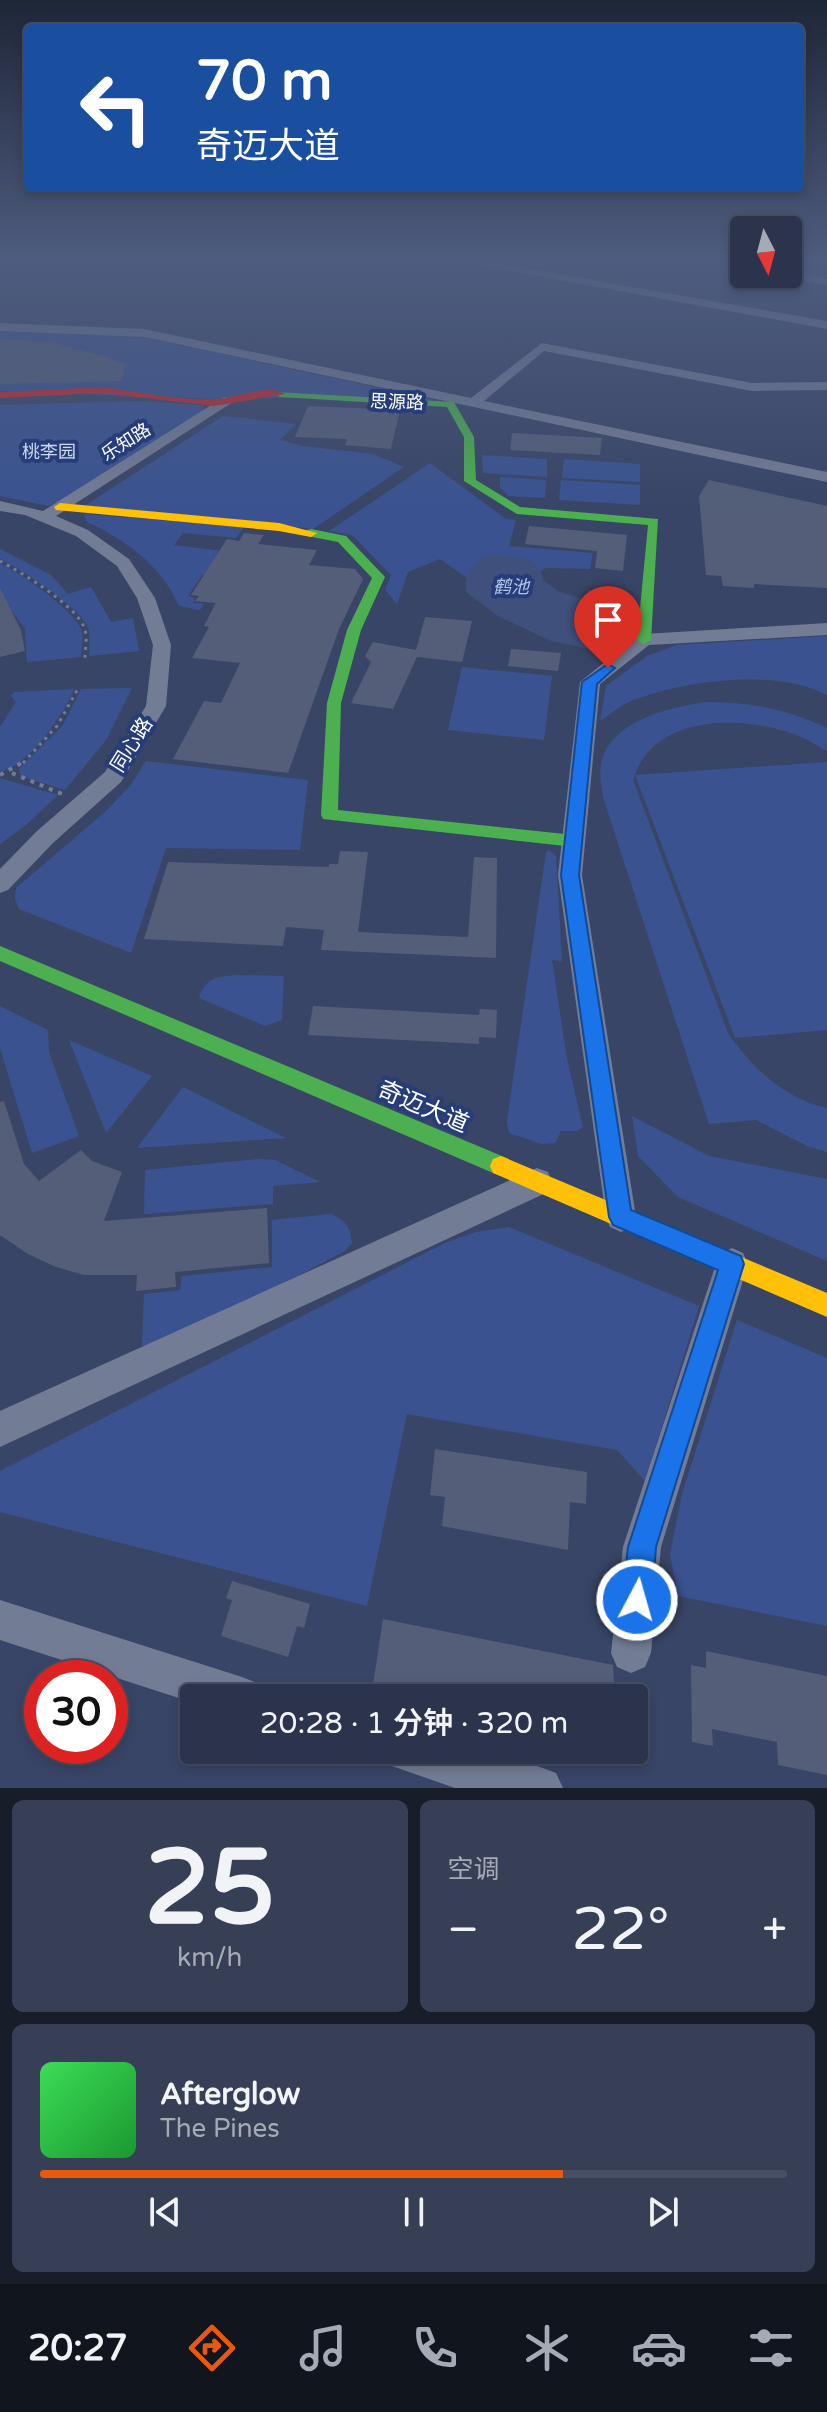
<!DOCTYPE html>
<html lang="zh">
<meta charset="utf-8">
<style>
body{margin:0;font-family:"Varela Round","Noto Sans SC",sans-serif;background:#373f56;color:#f1f3f6;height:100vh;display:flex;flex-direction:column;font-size:30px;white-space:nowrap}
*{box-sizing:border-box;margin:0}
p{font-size:26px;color:#a6aab5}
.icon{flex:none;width:44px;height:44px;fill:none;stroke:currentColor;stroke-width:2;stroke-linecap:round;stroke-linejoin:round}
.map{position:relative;height:1788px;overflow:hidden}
.sheet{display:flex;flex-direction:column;gap:12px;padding:12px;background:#181d2a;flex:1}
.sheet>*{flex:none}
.top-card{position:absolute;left:24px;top:24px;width:780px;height:168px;border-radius:8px;box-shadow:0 4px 12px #0003,0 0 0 2px #474f64;background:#1a4fa0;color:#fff;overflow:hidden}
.needle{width:52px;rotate:174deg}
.buttons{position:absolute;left:730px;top:216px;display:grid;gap:16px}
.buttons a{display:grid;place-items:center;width:72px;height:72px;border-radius:8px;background:#2b344c;box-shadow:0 4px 12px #0003,0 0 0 2px #474f64;font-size:40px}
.speed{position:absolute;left:24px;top:1660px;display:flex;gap:16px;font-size:40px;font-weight:700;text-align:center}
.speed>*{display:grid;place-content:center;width:104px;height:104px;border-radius:50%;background:#2b344c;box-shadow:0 4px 12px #0003,0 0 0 2px #474f64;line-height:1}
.speed .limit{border:12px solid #d22;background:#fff;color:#111}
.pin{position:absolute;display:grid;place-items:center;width:68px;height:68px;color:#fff;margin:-82px -34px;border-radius:50% 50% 50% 0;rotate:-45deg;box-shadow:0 0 8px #0007}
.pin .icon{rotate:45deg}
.me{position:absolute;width:88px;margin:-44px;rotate:6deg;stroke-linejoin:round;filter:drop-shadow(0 0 6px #0008)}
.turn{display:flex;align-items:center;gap:28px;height:168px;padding:0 40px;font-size:36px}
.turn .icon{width:104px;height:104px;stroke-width:2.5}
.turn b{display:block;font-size:56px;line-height:68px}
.big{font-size:60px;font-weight:600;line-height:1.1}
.sheet .tile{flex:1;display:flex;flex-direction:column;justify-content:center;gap:12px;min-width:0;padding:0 28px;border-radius:12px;background:#373f56}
.sheet .dial{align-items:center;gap:0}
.dial b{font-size:104px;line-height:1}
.song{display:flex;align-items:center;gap:24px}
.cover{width:96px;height:96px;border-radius:12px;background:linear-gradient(135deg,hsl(130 70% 55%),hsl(130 70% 35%))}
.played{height:8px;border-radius:4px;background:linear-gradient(90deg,#ea580c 70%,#474f64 70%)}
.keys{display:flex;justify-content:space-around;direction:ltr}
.heat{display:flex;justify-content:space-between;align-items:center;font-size:44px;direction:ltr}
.sheet .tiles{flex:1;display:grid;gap:12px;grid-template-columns:1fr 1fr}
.tile:last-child{grid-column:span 2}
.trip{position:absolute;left:180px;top:1684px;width:468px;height:80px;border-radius:8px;background:#2b344c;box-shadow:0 4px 12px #0003,0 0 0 2px #474f64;font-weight:600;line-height:80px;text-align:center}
.tab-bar{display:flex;height:128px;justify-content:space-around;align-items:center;background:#11151e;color:#a6aab5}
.tab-bar .icon{width:56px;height:56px}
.tab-bar .active{color:#ea580c}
.tab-bar b{font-size:36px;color:#f1f3f6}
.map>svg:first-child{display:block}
</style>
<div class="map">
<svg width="827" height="1788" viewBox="0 0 827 1788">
<rect width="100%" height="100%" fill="#394566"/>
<!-- green -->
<path fill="#3a5390" d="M0,331L141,337L440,401L346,397L213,399L0,391Z
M140,401L202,405L204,408L203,412L69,497L49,506L0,496V405Z
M223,416L296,424L280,440L303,446L373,454L404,467L313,529L86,505Z
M482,455L547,459V477L483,473Z
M564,459L640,464V482L562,478Z
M430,463L506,519L516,520L509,546L593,553L590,569L546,568L497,599L440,559L408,572L397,604L385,590L391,575L352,535L329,531Z
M500,477L546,480L545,498L508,496L500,487Z
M561,480L640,485V505L559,500Z
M84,514L244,527L236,538L183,533L174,545L246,554L231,616L213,607L230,578L202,575L188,596L195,598L193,603L204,604L200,610L179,606C161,565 126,540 87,522Z
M0,549L51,575L68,594L91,587L111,622L133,618L139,651L89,656C89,646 91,633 87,625C77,606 20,568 0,559Z
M0,563C17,571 79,613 82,632C84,639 81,649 81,657L27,662L25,629L0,595Z
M827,636V695C776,668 684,680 631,701C620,705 610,715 600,721L606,686L647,656L677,645Z
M462,667L552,676L544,740L448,730Z
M132,688L106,740L65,790L20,776L19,769L63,725L81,689Z
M74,689C64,715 28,766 0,772V727L16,702L11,696L14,692Z
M706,702C750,702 787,709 827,728V751C815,744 802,736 788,732C734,715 652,716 633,780L728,1033C751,1067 785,1099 827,1108V1152L807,1146L756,1120L709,1124L604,800C601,786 598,771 603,756C617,719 672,707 706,702Z
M146,761L308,780L300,850L166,848L131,953L19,909L15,899L16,888L105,812L130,786Z
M827,762V1030L735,1038L635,775Z
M0,778L58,795L26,825L0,844Z
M549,850L556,856L562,961L552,960L567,1059L583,1127L577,1131H561L555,1143L542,1144L509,1133L507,1121L546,852Z
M237,975L284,976L282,1020L265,1026L199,998C206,977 216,977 237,975Z
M0,1006L48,1030L49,1052L79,1136L32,1153L0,1048Z
M69,1040L152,1076L106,1133Z
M183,1087L286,1138L137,1148Z
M632,1116L709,1156L827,1179V1261L678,1197L638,1156Z
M259,1159L275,1160L320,1182L273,1186V1204L144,1214L145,1170Z
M331,1214C346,1221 350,1226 352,1243L345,1251L161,1348L150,1350L142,1345L144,1294L180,1290L182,1276L272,1267V1220Z
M509,1227L699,1306L645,1481L617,1450L407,1414L367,1606L0,1512V1471L447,1242L476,1232Z
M737,1320L827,1358V1626L678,1596L670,1554L682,1494Z"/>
<!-- water -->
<path fill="#3e507b" d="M495,554L529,560L539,567L544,581L558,591L626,613L602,646L590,649L551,641L498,616L466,592C463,571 476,559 495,554Z"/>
<!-- building -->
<path fill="#545e78" d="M0,339L50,342L106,357L125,364L122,381L0,384Z
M308,406L400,410L391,449L345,445L347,439L295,437Z
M512,433L602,438L600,455L510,450Z
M709,480L827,506V588L754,584V588L723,586L721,576L706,575L699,496Z
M529,526L627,535L623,571L595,568L597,551L525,544Z
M244,533L264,535L258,544L317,550L309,565L355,569L363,579L339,629L288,773L173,759L204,701L221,703L240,663L192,658L209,627L204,626L216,603L195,601L199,596L191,595L227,539L239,541Z
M0,588L21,630L25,651L0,657Z
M425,617L472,621L462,662L417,657L393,709L351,703L371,662L365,656L373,642L416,650Z
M511,649L561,653L558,671L508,666Z
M340,851L368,852L358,932L468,937L474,857L497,858L496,958L321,950L324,930L286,927L283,946L144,939L168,862L329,867V864H338Z
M313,1006L479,1015L480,1009L497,1010L496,1038L479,1037V1044L308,1035Z
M4,1101L24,1164L39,1181L81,1150L92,1161L122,1172L104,1221L267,1208L269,1263L175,1272L176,1287L136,1291L137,1275H84L56,1267L28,1254L0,1235V1102Z
M435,1449L587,1472L586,1504L570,1502L568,1550L442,1526L445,1497L430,1495Z
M232,1581L310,1604L304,1628L297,1626L288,1657L221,1636L232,1600L226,1598Z
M383,1619L613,1665L615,1698H435L373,1685Z
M706,1651L827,1676V1775L778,1765L777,1742L712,1729L713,1746L692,1742L691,1665L706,1668Z"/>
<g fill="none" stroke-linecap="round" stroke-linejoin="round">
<!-- path-far1 -->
<path stroke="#737c95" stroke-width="3" stroke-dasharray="3 5" stroke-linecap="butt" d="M0,561C22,573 74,604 84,627C88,636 85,648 85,658
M23,763L57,726L79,687"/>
<!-- path -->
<path stroke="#737c95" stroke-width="4" stroke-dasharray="4 6" stroke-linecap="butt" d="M12,773L62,794
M0,775L25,761"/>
<!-- street -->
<path fill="#737c95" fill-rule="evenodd" d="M435,257H461L827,321V329Z
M709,257L744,261V267L710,259Z
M788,263L812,276L827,279V285L805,281L788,271Z
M0,323L144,329L471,398L542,343L752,383L827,382V390L752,391L544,351L484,401L827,472V482L144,337L0,331Z
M224,397L236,400L56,516L88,530L129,559L155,598L171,645L166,706L121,782L53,843L8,890L0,893V869L37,831L105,772L146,706L153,645L137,598L117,566L76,536L25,515L0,511V501L43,511Z
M827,623V635L649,645L600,684L582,875L636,1217L632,1227L621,1232L610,1227L606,1217L558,875L580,682L637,636L644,634Z
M537,1168L548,1172L552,1182L548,1192L0,1447V1411Z
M732,1248L743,1253L748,1264L661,1547L651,1653L645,1667L631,1673L617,1667L611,1653L623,1547L716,1264L721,1253Z
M0,1600L242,1677L257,1683L263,1698H194V1703L0,1640Z
M383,1750C442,1750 501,1750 556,1773L563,1788H455L389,1765Z"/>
<!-- fast -->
<path fill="#4caf50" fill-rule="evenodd" d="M276,392L454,402L474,437L476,480L520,507L658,519L651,640L644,644L637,640L648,525L517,514L464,481V437L447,407L280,397L275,394Z
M311,529L346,536L385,577L361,630L341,703L338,810L574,835L583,841L580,845L574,847L323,819L321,815L327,703L347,630L372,578L338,542L307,536V530Z
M0,946L509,1159L512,1166L509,1173L501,1176L493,1173L0,961Z"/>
<!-- slow -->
<path fill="#ffc107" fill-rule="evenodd" d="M60,503L279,523L317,533L311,537L279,531L56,510L54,507Z
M501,1156L827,1293V1317L493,1173L490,1166L493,1159Z"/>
<!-- jam -->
<path fill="#c62828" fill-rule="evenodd" d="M102,387C133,391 188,402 217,399C237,398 267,383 285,394L214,406L102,393L0,398V392Z"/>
</g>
<!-- sky -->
<linearGradient id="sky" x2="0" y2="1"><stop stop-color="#1f2638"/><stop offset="0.51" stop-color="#4e5c7f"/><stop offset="1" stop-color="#4e5c7f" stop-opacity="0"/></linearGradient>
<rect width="827" height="508" fill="url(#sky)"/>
<!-- route -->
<path fill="#1a73e8" stroke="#114b97" stroke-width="2" d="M608,664L615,668L597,684L579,875L631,1210L741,1256L744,1264L656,1547L652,1600L647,1610L637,1615L626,1610L622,1600L628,1547L718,1270L613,1225L609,1217L561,875L582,682Z"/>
<g text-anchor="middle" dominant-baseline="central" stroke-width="8" stroke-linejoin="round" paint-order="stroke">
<!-- far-street labels -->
<g font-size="18" fill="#fff" stroke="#263d79">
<text transform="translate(397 402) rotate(2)">思源路</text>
<text transform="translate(126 442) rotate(-32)">乐知路</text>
</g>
<!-- far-park labels -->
<g font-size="18" fill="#cbd7f3" stroke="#263d79">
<text x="49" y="452">桃李园</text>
</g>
<!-- far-water labels -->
<g font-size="18" font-style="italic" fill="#b4c5eb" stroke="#263d79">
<text x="511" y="587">鹤池</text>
</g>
<!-- street labels -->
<g font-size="20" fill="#fff" stroke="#263d79">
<text transform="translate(132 745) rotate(-58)">同心路</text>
</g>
<!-- near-street labels -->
<g font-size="24" fill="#fff" stroke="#263d79">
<text transform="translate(423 1107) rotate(23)">奇迈大道</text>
</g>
</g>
</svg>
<div class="buttons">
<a><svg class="needle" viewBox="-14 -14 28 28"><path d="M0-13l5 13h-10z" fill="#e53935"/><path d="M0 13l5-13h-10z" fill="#a6aab5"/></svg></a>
</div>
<div class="speed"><div class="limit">30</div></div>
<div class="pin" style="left:608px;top:668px;background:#d93025"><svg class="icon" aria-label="arrive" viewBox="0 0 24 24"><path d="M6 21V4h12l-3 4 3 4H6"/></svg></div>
<svg class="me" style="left:637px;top:1600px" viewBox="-20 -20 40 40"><circle r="17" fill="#1a73e8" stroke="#fff" stroke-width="3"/><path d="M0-11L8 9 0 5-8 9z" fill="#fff"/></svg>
<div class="trip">20:28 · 1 分钟 · 320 m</div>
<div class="top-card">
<div class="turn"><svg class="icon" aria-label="left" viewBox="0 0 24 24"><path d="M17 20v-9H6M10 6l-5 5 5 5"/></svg><div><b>70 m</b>奇迈大道</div></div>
</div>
</div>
<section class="sheet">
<div class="tiles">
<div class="tile dial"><b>25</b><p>km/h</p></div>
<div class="tile"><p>空调</p>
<div class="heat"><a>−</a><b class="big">22°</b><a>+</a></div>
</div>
<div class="tile">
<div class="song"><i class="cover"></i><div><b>Afterglow</b><p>The Pines</p></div></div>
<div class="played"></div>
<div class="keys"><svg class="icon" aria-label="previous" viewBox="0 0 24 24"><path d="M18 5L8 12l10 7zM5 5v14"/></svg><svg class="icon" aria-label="pause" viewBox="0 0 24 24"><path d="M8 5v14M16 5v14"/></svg><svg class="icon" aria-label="next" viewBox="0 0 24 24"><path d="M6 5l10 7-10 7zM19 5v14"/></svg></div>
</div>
</div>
</section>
<nav class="tab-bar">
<b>20:27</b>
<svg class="icon active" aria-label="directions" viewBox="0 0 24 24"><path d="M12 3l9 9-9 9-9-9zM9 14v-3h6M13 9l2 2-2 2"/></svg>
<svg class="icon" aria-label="music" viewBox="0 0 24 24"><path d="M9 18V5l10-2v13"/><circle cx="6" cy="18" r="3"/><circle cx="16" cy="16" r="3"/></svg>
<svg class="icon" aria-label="phone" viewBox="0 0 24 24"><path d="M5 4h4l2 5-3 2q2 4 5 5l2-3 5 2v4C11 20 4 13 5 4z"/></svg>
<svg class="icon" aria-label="climate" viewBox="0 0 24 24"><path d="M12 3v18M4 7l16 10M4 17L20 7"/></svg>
<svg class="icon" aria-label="car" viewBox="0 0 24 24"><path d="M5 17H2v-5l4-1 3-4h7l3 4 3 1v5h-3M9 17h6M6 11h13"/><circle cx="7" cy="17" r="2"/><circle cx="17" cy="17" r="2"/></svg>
<svg class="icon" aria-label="filters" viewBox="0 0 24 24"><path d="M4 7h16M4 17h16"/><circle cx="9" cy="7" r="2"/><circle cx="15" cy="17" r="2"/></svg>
</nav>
